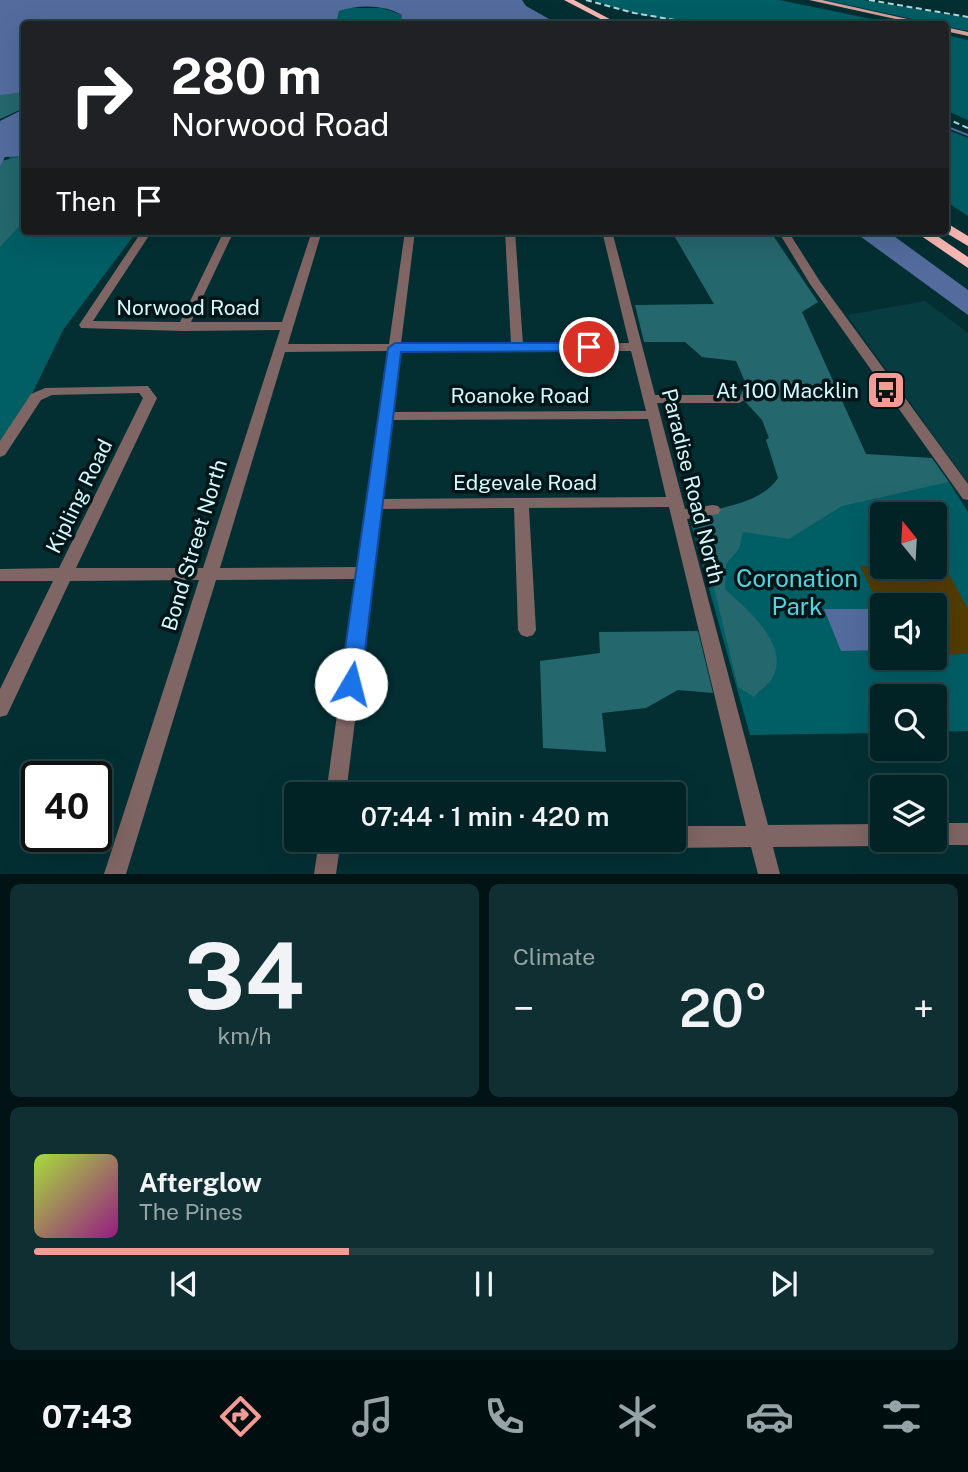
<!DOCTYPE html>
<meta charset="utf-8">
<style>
body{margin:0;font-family:"Public Sans",sans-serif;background:#102f32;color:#f1f3f6;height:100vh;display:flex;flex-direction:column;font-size:26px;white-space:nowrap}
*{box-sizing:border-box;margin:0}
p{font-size:23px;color:#96a4a7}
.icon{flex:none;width:38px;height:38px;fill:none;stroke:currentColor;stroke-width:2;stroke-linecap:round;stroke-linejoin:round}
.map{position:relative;height:874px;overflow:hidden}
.details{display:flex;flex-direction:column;gap:10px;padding:10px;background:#011315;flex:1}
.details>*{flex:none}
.hud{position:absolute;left:21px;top:21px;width:928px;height:214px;border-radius:7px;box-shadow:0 7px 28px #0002,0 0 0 2px #234043;background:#202124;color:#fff;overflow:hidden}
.needle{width:46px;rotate:342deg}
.controls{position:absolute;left:870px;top:502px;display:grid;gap:14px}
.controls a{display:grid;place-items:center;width:77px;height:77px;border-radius:7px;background:#022326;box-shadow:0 7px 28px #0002,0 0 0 2px #234043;font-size:35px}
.speed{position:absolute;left:21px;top:761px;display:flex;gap:14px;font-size:35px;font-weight:700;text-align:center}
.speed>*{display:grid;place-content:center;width:91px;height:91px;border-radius:50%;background:#022326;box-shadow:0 7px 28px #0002,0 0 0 2px #234043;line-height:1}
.speed .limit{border:4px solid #111;border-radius:10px;background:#fff;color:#111}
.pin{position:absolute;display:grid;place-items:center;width:60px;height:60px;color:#fff;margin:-30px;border:4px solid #fff;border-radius:50%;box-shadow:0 2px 7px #0007}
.me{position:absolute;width:77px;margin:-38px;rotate:8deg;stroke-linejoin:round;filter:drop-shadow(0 0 5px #0008)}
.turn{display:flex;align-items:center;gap:24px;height:147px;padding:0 35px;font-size:32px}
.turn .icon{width:91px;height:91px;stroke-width:2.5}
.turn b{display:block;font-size:49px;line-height:60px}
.then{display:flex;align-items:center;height:66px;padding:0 35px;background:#0003;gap:14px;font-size:26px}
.big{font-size:52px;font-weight:600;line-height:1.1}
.details .card{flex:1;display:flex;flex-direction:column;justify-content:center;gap:10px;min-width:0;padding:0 24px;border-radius:10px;background:#102f32}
.details .dial{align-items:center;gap:0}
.dial b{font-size:91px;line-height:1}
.song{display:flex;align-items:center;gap:21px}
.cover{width:84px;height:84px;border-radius:10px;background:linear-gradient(135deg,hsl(80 70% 55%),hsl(310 70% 35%))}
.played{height:7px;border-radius:4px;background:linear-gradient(90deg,#f59b96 35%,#234043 35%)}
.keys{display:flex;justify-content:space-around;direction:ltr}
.heat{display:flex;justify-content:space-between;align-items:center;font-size:38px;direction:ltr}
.details .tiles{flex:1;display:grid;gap:10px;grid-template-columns:1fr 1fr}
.card:last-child{grid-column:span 2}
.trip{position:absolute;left:284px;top:782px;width:402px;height:70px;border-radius:7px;background:#022326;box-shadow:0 7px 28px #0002,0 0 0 2px #234043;font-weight:600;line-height:70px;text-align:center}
.menu{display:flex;height:112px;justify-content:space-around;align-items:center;background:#010e0f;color:#96a4a7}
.menu .icon{width:49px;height:49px}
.menu .selected{color:#f59b96}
.menu b{font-size:32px;color:#f1f3f6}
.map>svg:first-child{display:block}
</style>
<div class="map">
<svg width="968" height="874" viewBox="0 0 968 874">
<rect width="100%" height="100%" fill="#032f33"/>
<!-- built -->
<path fill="#073c40" d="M925,301L968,333V483L847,315Z"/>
<!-- green -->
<path fill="#005e65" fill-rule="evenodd" d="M593,0H779L896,24C797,25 687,37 593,0Z
M825,0H864L968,18V31Z
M346,8H381L403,15L401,24H336L339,11Z
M945,35L968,40V120L945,110Z
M945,129L968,138V216L945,201Z
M24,154V231H137L63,330L30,398L0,443V173L7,168L10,155Z
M949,482L968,512V731L935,732L934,696H882V733L750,735L690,521ZM882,514H934V567H882ZM882,606H934V658H882Z"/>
<!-- forest -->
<path fill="#24676d" d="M24,90V108L0,119V93Z
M24,156V221L0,247V161Z
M770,231L818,302L802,312L866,454L932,458L949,482L842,506L789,539L743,532L739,549L726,564L725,589C745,608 790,643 773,677C770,684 759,691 754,697L738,687L696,514C724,507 761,503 778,478L766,440L769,438L762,420L740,396L746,384L736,361L702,357L685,342H644L635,305L714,304L672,232Z
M698,631L713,693L678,690L646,708L602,713L606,752L543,748L540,661L600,653L599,632Z"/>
<!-- water -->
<path fill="#536c9d" d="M0,0H522L526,6L558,24H401L402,15C385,5 359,4 339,11L336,24H24V92L0,95Z
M24,109V156L5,157L0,166V121Z
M853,231H887L968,290V315Z
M824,609H870L882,635V650L841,651Z"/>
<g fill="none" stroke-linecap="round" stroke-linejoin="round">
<!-- stream -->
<path stroke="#536c9d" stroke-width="2" d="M945,126L968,135"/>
</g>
<!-- building -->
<path fill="#533c01" d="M934,562H942L968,609V654L934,655V606H879L860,566L934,567Z"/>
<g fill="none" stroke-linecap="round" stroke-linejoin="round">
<!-- minor -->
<path fill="#7f6563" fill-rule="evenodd" d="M142,231H152L93,321L180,322L224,231H234L191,322H282L312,231H322L288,344H389L405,231H415L401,344H511L505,231H515L523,344L629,343L602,231H612L655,395H739L746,399L739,403H657L685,509L713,505L718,506L721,510L718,514L687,519L768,825L882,824V840H891L890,843L882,846L773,847L780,874H758L751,847L674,848L666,845L664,840H674V826H746L669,507L529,508L536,630L533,635L527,637L521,635L518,630L514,508L381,509L346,794H326L356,579L216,580L126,874H104L199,580L70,581L7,715L0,717V689L53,581H0V569L59,568L143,398L139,393L52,395L41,400L5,455L0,457V441L31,394L45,388L148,386L157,398L76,568H203L280,330L183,331L81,328L79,325ZM388,351L358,567L220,568L285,352ZM400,351H631L646,411L393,412ZM648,419L666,497L382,499L392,420Z
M778,231H788L821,283L968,484V500L963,499L810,284Z
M934,823H968V845H934L926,842L934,840Z
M319,840H341L336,874H314Z"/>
<!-- major -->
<path fill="#d5a09c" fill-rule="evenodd" d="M809,0H822L930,24H918Z
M945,27L968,32V36L945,31Z"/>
<!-- highway -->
<path fill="#f8b7b3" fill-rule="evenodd" d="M564,0H574L619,24H610Z
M945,222L968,236V246L943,231Z
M914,231H930L968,257V268Z"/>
<!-- rail -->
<path stroke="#b1d6da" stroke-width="2" stroke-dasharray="6 3.5" stroke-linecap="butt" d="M586,0L634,13L698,24
M869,0L968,17
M945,118L968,128"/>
</g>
<!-- route -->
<path fill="#1a73e8" stroke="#114b97" stroke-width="2" d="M395,343H589L596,347L589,351L401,352L361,684L358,690L351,693L343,690L340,684L388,348Z"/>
<!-- icons -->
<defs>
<symbol id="bus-square" viewBox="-11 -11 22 22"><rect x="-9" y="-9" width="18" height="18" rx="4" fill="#f59b96" stroke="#001517"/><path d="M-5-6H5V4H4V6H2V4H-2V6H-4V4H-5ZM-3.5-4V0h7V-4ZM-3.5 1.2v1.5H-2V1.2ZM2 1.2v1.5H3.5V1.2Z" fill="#111"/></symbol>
</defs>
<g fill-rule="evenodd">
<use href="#bus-square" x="864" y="368" width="44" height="44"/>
</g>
<g text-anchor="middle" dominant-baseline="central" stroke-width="7" stroke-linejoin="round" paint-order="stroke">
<!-- street labels -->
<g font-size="21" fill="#d4f8fc" stroke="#001517">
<text x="188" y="307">Norwood Road</text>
<text x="520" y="395">Roanoke Road</text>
<text x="525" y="482">Edgevale Road</text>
<text transform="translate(693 486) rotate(76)">Paradise Road North</text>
<text transform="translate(79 496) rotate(-64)">Kipling Road</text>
<text transform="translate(194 545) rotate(-73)">Bond Street North</text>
</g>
<!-- poi labels -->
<g font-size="21" fill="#d4f8fc" stroke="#001517" text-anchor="end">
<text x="859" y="390">At 100 Macklin</text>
</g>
<!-- near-park labels -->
<g font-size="24" fill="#52d4e0" stroke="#001517">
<text x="797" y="578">Coronation<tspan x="797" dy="28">Park</tspan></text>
</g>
</g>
</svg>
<div class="controls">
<a><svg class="needle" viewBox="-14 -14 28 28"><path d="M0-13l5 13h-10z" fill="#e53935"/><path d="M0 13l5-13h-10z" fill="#96a4a7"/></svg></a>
<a><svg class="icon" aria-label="sound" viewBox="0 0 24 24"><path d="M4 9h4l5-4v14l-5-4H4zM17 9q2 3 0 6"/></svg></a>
<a><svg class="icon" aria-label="search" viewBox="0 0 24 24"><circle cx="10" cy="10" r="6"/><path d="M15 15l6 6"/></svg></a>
<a><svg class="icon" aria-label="layers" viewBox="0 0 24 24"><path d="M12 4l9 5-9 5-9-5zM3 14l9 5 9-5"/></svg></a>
</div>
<div class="speed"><div class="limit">40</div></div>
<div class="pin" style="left:589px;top:347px;background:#d93025"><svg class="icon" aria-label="arrive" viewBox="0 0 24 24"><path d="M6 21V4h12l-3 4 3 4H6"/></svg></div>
<svg class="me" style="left:351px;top:684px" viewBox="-20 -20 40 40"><circle r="19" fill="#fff"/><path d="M0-13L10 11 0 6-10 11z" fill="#1a73e8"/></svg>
<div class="trip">07:44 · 1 min · 420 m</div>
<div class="hud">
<div class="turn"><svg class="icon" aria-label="right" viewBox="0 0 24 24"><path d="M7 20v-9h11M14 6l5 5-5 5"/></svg><div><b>280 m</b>Norwood Road</div></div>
<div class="then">Then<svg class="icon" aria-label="arrive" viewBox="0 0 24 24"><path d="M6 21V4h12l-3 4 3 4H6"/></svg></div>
</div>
</div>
<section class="details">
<div class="tiles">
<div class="card dial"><b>34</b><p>km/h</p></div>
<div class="card"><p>Climate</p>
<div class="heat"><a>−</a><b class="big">20°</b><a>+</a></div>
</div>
<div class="card">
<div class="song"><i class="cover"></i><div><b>Afterglow</b><p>The Pines</p></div></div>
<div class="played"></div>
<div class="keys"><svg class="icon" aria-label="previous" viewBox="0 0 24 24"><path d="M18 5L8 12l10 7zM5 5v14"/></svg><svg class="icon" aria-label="pause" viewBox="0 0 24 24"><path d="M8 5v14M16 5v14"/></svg><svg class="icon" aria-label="next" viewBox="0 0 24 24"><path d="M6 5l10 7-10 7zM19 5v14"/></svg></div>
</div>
</div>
</section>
<nav class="menu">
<b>07:43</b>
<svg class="icon selected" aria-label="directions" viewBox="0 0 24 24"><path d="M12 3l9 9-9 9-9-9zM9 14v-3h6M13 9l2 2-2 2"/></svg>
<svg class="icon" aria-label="music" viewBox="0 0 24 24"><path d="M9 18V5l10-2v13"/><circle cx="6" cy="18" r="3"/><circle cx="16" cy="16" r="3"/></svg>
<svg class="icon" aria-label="phone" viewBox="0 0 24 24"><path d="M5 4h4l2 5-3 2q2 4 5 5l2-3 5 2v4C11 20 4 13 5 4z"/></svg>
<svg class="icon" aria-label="climate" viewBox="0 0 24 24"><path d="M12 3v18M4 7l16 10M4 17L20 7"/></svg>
<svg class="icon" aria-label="car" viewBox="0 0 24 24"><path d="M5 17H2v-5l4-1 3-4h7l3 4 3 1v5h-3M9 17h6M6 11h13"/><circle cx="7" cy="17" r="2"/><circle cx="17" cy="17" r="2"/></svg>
<svg class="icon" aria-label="filters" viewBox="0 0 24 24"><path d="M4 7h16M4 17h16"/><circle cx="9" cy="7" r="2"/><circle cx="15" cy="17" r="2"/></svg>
</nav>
